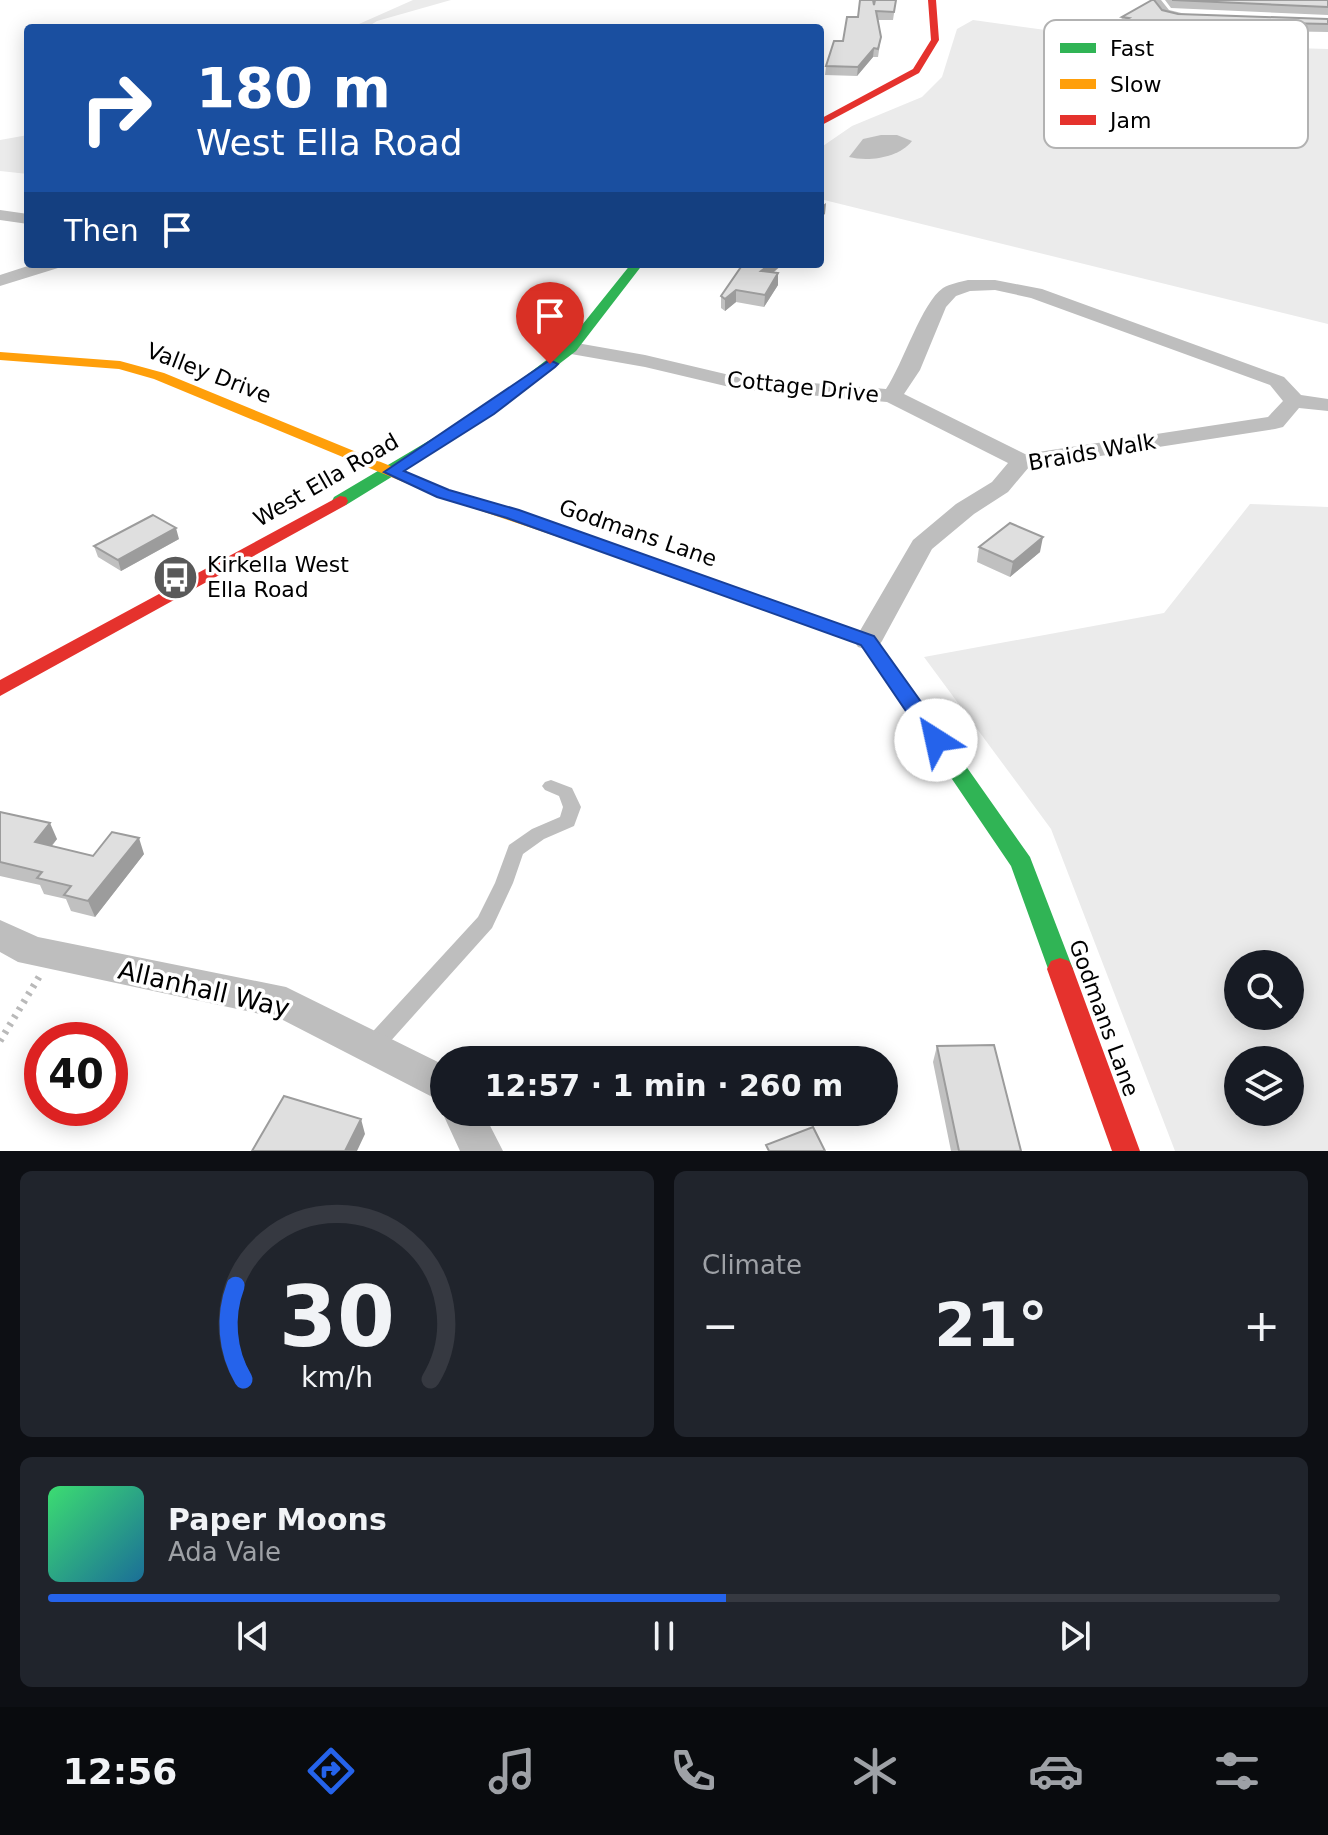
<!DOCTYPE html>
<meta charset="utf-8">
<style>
body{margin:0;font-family:"DejaVu Sans",sans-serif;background:#20242c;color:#f1f3f6;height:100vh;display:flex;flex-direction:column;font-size:30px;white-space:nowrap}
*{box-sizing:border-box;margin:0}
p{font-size:26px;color:#9ea1a6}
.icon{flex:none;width:44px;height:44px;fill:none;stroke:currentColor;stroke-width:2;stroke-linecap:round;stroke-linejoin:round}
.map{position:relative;height:1151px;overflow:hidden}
.side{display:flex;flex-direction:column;gap:20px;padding:20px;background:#0d0f14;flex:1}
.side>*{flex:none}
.top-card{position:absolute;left:24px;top:24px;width:800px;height:244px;border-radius:8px;box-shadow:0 4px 20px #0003;background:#1a4fa0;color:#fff;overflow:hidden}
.tools{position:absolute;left:1224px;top:950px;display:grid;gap:16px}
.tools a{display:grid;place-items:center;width:80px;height:80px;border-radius:50%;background:#171b24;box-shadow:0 4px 20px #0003;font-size:40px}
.speed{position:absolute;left:24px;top:1022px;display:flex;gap:16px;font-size:40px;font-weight:700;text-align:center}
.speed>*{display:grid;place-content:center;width:104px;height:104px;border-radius:50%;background:#171b24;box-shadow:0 4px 20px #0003;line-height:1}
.speed .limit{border:12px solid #d22;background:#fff;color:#111}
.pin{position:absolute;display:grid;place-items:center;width:68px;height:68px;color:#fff;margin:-82px -34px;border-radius:50% 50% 50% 0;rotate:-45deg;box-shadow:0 0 8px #0007}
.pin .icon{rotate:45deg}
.me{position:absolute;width:88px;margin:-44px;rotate:325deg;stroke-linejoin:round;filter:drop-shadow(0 0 6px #0008)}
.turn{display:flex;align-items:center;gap:28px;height:168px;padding:0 40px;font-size:36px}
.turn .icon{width:104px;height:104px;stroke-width:2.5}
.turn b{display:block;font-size:56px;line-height:68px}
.then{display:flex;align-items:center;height:76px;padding:0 40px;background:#0003;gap:16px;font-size:30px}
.big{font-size:60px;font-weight:700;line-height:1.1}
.side .widget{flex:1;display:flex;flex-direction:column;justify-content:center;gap:12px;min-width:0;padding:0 28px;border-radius:12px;background:#20242c}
.side .dial{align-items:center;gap:0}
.dial svg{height:208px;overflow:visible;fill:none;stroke:#363941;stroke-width:7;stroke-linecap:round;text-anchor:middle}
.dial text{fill:#f1f3f6;stroke:none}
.song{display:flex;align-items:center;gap:24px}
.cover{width:96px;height:96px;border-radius:12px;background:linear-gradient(135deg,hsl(140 70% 55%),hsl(200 70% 35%))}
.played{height:8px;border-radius:4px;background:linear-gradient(90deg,#2563eb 55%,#363941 55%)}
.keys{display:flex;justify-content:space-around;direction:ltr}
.heat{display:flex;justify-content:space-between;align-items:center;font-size:44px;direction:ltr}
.side .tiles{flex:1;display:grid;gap:20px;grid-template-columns:1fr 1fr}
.widget:last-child{grid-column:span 2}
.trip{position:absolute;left:430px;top:1046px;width:468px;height:80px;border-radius:40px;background:#171b24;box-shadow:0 4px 20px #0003;font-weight:700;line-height:80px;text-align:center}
.tabs{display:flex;height:128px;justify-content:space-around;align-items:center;background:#090b0e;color:#9ea1a6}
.tabs .icon{width:56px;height:56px}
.tabs .active{color:#2563eb}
.tabs b{font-size:36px;color:#f1f3f6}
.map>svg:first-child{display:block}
</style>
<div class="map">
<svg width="1328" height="1151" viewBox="0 0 1328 1151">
<rect width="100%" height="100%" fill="#fff"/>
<!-- green -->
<path fill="#ebebeb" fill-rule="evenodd" d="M413,0H451L377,21L366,28H350Z
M973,20L1112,39L1235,45L1269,52L1294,48L1328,49V324L820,199V148L852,126L922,97L942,77L957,29Z
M28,135V174L0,171V140Z
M1250,504L1328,507V1151H1175L1051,829L924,657L1164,613ZM1290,964V1016H1238V964ZM1290,1060V1112H1238V1060Z"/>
<!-- water -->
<path fill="#bebebe" d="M881,135H897L912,141C899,158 868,162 849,157L863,139Z"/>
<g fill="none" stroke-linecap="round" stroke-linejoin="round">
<!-- path -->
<path stroke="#b9b9b9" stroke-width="7" stroke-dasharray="3 6" stroke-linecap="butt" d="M0,1041L39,977"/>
<!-- lane -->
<path fill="#bebebe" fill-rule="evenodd" d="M551,780L572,788L581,807L574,826L544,839L523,854L513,883L492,928L379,1054L372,1056L365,1054L362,1047L365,1040L478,917L495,883L509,845L532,829L560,817L563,807L559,796L545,790L542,786L545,782Z"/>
<!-- street -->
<path fill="#bebebe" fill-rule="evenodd" d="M1151,0H1161L1169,10L1202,18L1197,21L1161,15Z
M0,210L28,214V224L0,220Z
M34,264H61L58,268L0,286V275Z
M968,280H995L1042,289L1284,377L1301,395L1328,399V411L1299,408L1283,427L1275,429L1029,467L1008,492L974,514L932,549L882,641L878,647L868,650L858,647L854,641L913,540L956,504L992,482L1008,463L887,402L738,389L645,367L571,354L561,348L571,342L645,355L738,377L886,389C903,364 922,302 943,288C950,284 960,282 968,280ZM995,290L1031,298L1270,385L1283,401L1268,417L1025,454L904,394L920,370L946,307L956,296L970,291Z
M0,920L38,937L286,987L444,1065V1103L279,1018L18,962L0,952Z
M444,1107V1112H483L503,1151H460L442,1112Z"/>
<!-- fast -->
<path fill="#30b455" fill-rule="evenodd" d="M631,264H643L576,351L494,414L346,505H334L332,501L334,497L484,408L566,345Z
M620,547L875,637L1030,857L1073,969L1069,977L1060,980L1051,977L1011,866L861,645L614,556L611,552L614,548Z"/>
<!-- slow -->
<path fill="#ff9f0a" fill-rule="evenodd" d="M0,352L120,361L164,373L449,490L626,548L629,552L626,556H614L437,496L154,379L119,369L0,360Z"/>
<!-- jam -->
<path fill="#e5322d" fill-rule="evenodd" d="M928,0H936L939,40L919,73L820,126V119L913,69L931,40Z
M340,496L346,497L348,501L346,505L0,696V680Z
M1060,958L1069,961L1073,969L1140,1151H1112L1047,969L1051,961Z"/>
</g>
<!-- wall -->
<path fill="#c0c0c0" d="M896,0L893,20H877L881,37L878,57H873L857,76L825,75L826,66L858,17Z
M1165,0H1328V15L1171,8Z
M1162,10L1178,14L1328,19V32L1200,30L1199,34L1123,28L1124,25H1120L1122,17Z
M741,264H783L773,273L778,285L764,307L736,302L725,311L721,308V296L743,264Z
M179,539L121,571L98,557L94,546Z
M979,547L1040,552L1010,577L977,562Z
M0,812L57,839L52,846L93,856L144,854L95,917L71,911L66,899L44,894L40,885L0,876Z
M937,1046L1021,1151H951L933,1062Z"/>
<!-- shaded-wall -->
<path fill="#9c9c9c" d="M874,48L873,57L857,76L858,67Z
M826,203L825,214L820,218V207Z
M770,264H783L760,283L761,271Z
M778,273V285L764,307L765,295Z
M736,290V302L725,311V299Z
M176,528L179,539L121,571L118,560Z
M1043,537L1040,552L1010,577L1013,562Z
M50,823L57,839L42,857L35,842Z
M139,838L144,854L95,917L88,901Z
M361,1119L365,1134L357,1151H345Z"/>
<!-- building -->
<path fill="#dfdfdf" stroke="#9c9c9c" stroke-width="2" d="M860,0H873L874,5L875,0H896L894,12L876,11L881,37L878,49L874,48L858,67L826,66L834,41H843L847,17H858Z
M1152,0H1154L1162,10L1178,14L1328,19V24L1201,21V26L1125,20L1129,18L1122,17Z
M1172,0H1328V7L1173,0Z
M743,264H770L761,271L778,273L765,295L736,290L725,299L721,296Z
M153,515L176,528L118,560L94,546Z
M1010,523L1043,537L1013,562L979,547Z
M0,812L50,823L35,842L93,856L112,832L139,838L88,901L64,895L71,886L37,878L42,872L0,862Z
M994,1045L1021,1151H959L937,1046Z
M284,1096L361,1119L345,1151H252Z
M813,1127L825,1151H769L766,1145Z"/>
<!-- route -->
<path fill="#2563eb" stroke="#184099" stroke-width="2" d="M550,360L558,364L555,367L494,414L404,471L449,490L519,510L874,636L944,734L947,740L944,745H929L861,645L507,518L437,497L384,472Z"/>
<!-- icons -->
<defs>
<symbol id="bus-disc" viewBox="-11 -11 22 22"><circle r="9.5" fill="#595959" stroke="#fff"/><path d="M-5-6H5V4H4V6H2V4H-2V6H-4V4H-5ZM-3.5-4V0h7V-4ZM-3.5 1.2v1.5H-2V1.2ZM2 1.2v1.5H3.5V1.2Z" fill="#fff"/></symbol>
</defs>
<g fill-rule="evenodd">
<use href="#bus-disc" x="150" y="552" width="51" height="51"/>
</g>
<g text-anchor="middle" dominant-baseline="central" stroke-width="7" stroke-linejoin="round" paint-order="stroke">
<!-- street labels -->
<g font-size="22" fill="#000" stroke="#fff">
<text transform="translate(209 373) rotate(21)">Valley Drive</text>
<text transform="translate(803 387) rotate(6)">Cottage Drive</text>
<text transform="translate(1092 452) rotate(-10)">Braids Walk</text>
<text transform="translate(326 480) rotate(-30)">West Ella Road</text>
<text transform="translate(638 533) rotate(19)">Godmans Lane</text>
<text transform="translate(1104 1018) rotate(70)">Godmans Lane</text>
</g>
<!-- poi labels -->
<g font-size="22" fill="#000" stroke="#fff" text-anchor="start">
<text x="207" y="564">Kirkella West<tspan x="207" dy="25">Ella Road</tspan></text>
</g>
<!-- near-street labels -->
<g font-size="26" fill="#000" stroke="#fff">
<text transform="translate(204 989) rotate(13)">Allanhall Way</text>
</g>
</g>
<!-- legend -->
<rect x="1044" y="20" width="264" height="128" rx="12" fill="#fff" stroke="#b2b2b2" stroke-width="2"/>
<rect x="1060" y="43" width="36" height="10" fill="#30b455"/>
<rect x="1060" y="79" width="36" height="10" fill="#ff9f0a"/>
<rect x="1060" y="115" width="36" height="10" fill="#e5322d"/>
<g font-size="22" fill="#000">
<text x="1110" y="56">Fast</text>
<text x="1110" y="92">Slow</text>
<text x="1110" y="128">Jam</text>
</g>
</svg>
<div class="tools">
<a><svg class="icon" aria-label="search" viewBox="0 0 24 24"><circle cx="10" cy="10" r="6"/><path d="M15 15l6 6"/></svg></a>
<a><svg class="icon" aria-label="layers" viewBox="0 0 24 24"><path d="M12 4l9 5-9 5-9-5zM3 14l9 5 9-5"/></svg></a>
</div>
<div class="speed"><div class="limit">40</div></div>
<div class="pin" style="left:550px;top:364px;background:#d93025"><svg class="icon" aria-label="arrive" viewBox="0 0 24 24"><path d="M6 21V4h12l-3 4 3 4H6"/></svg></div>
<svg class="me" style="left:936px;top:740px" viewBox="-20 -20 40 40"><circle r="19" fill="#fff"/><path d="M0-13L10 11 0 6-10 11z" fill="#2563eb"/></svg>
<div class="trip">12:57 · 1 min · 260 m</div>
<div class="top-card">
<div class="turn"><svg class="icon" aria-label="right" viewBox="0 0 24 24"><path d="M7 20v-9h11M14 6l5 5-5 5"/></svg><div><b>180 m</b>West Ella Road</div></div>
<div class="then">Then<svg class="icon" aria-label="arrive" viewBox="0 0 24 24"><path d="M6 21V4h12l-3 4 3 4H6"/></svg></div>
</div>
</div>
<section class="side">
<div class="tiles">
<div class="widget dial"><svg viewBox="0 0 100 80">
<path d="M14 69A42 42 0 1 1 86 69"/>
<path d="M14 69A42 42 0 0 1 11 33" stroke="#2563eb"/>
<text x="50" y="56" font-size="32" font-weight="700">30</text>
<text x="50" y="72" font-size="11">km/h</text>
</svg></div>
<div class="widget"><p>Climate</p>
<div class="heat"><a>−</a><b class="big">21°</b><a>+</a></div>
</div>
<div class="widget">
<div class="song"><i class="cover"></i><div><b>Paper Moons</b><p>Ada Vale</p></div></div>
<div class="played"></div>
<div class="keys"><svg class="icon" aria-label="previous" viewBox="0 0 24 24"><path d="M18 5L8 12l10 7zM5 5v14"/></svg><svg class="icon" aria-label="pause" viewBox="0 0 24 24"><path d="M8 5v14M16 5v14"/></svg><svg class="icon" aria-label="next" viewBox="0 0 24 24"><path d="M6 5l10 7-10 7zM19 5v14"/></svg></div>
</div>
</div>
</section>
<nav class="tabs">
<b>12:56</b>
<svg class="icon active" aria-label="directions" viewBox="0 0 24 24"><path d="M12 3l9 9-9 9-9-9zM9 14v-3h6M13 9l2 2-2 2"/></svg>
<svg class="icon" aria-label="music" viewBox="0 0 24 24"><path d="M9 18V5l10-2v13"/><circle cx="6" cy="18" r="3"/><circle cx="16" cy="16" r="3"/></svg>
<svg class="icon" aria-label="phone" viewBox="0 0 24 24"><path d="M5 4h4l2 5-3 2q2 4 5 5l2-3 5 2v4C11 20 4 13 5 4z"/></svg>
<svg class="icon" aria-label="climate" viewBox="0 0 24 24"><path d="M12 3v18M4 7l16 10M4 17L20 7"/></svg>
<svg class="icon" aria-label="car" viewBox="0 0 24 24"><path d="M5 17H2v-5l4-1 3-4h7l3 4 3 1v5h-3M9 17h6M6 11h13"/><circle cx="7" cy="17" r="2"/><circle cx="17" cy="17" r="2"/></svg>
<svg class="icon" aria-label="filters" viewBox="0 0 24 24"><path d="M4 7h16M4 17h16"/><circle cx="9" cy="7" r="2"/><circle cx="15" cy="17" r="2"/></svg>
</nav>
